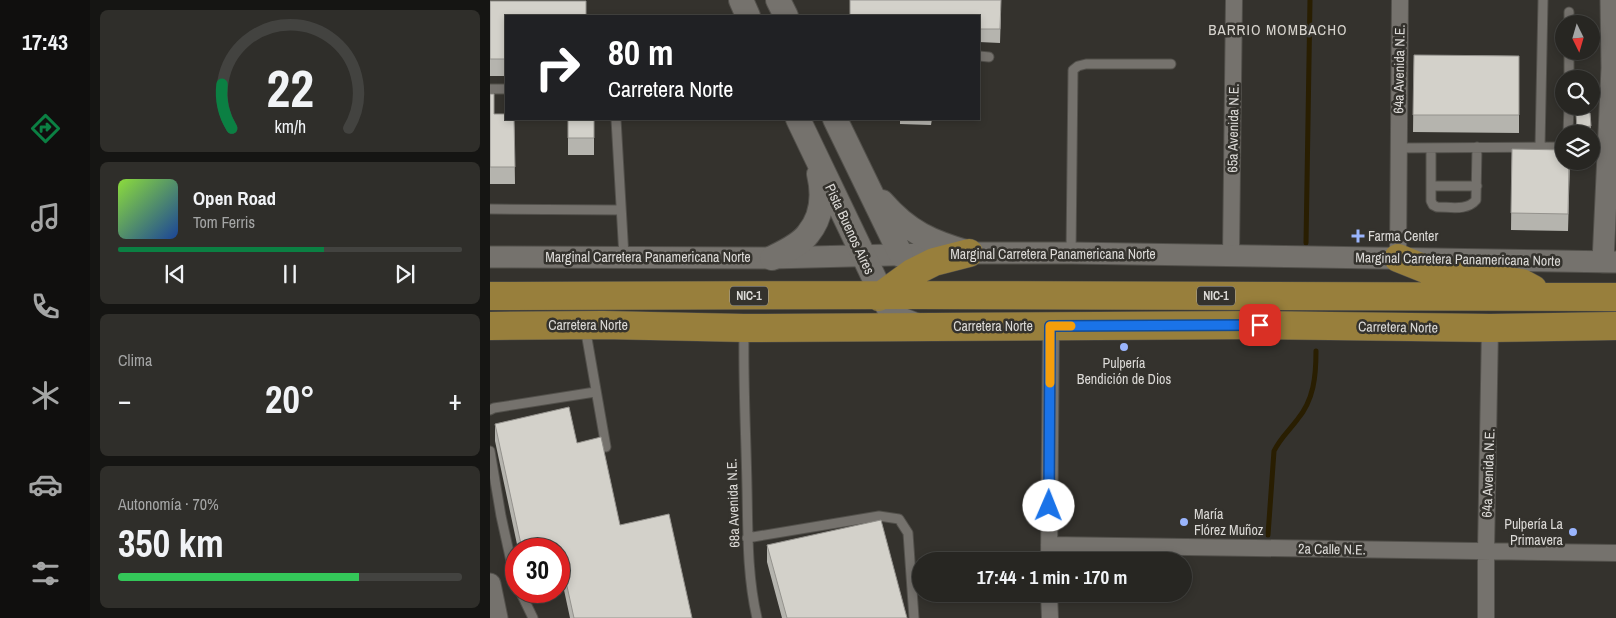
<!DOCTYPE html>
<html lang="es">
<meta charset="utf-8">
<style>
body{margin:0;font-family:"Archivo Narrow",sans-serif;background:#2f2e2a;color:#f1f3f6;height:100vh;display:flex;flex-direction:column;font-size:19px;white-space:nowrap}
*{box-sizing:border-box;margin:0}
p{font-size:16px;color:#a4a5a5}
.icon{flex:none;width:28px;height:28px;fill:none;stroke:currentColor;stroke-width:2;stroke-linecap:round;stroke-linejoin:round}
.map{position:relative;flex:1;overflow:hidden}
.sheet{display:flex;flex-direction:column;gap:10px;padding:10px;background:#151513;width:400px}
.sheet>*{flex:none}
.hud{position:absolute;left:15px;top:15px;width:475px;height:105px;border-radius:0px;box-shadow:0 2px 8px #0003,0 0 0 1px #434340;background:#202124;color:#fff;overflow:hidden}
.needle{width:32px;rotate:175deg}
.buttons{position:absolute;left:1065px;top:15px;display:grid;gap:10px}
.buttons a{display:grid;place-items:center;width:45px;height:45px;border-radius:50%;background:#272622;box-shadow:0 2px 8px #0003,0 0 0 1px #434340;font-size:25px}
.speed{position:absolute;left:15px;top:538px;display:flex;gap:10px;font-size:25px;font-weight:700;text-align:center}
.speed>*{display:grid;place-content:center;width:65px;height:65px;border-radius:50%;background:#272622;box-shadow:0 2px 8px #0003,0 0 0 1px #434340;line-height:1}
.speed .limit{border:8px solid #d22;background:#fff;color:#111}
.pin{position:absolute;display:grid;place-items:center;width:42px;height:42px;color:#fff;margin:-21px;border-radius:10px;box-shadow:0 2px 8px #0006}
.me{position:absolute;width:55px;margin:-28px;rotate:1deg;stroke-linejoin:round;filter:drop-shadow(0 0 4px #0008)}
.turn{display:flex;align-items:center;gap:18px;height:105px;padding:0 20px;font-size:22px}
.turn .icon{width:65px;height:65px;stroke-width:2.5}
.turn b{display:block;font-size:35px;line-height:42px}
.big{font-size:38px;font-weight:700;line-height:1.1}
.sheet .widget{flex:1;display:flex;flex-direction:column;justify-content:center;gap:8px;min-width:0;padding:0 18px;border-radius:8px;background:#2f2e2a}
.sheet .dial{align-items:center;gap:0}
.dial svg{height:130px;overflow:visible;fill:none;stroke:#434340;stroke-width:7;stroke-linecap:round;text-anchor:middle}
.dial text{fill:#f1f3f6;stroke:none}
.song{display:flex;align-items:center;gap:15px}
.cover{width:60px;height:60px;border-radius:8px;background:linear-gradient(135deg,hsl(90 70% 55%),hsl(220 70% 35%))}
.played{height:5px;border-radius:2px;background:linear-gradient(90deg,#0b8043 60%,#434340 60%)}
.keys{display:flex;justify-content:space-around;direction:ltr}
.heat{display:flex;justify-content:space-between;align-items:center;font-size:28px;direction:ltr}
.charge{height:8px;border-radius:4px;background:linear-gradient(90deg,#34c759 70%,#434340 0)}
.trip{position:absolute;left:422px;top:552px;width:280px;height:50px;border-radius:25px;background:#272622;box-shadow:0 2px 8px #0003,0 0 0 1px #434340;font-weight:700;line-height:50px;text-align:center}
main{display:flex;flex:1;min-height:0}
.tabs{display:flex;flex-direction:column;width:90px;justify-content:space-around;align-items:center;background:#100f0e;color:#a4a5a5}
.tabs .icon{width:35px;height:35px}
.tabs .active{color:#0b8043}
.tabs b{font-size:22px;color:#f1f3f6}
.map>svg:first-child{display:block}
</style>
<main>
<nav class="tabs">
<b>17:43</b>
<svg class="icon active" aria-label="directions" viewBox="0 0 24 24"><path d="M12 3l9 9-9 9-9-9zM9 14v-3h6M13 9l2 2-2 2"/></svg>
<svg class="icon" aria-label="music" viewBox="0 0 24 24"><path d="M9 18V5l10-2v13"/><circle cx="6" cy="18" r="3"/><circle cx="16" cy="16" r="3"/></svg>
<svg class="icon" aria-label="phone" viewBox="0 0 24 24"><path d="M5 4h4l2 5-3 2q2 4 5 5l2-3 5 2v4C11 20 4 13 5 4z"/></svg>
<svg class="icon" aria-label="climate" viewBox="0 0 24 24"><path d="M12 3v18M4 7l16 10M4 17L20 7"/></svg>
<svg class="icon" aria-label="car" viewBox="0 0 24 24"><path d="M5 17H2v-5l4-1 3-4h7l3 4 3 1v5h-3M9 17h6M6 11h13"/><circle cx="7" cy="17" r="2"/><circle cx="17" cy="17" r="2"/></svg>
<svg class="icon" aria-label="filters" viewBox="0 0 24 24"><path d="M4 7h16M4 17h16"/><circle cx="9" cy="7" r="2"/><circle cx="15" cy="17" r="2"/></svg>
</nav>
<section class="sheet">
<div class="widget dial"><svg viewBox="0 0 100 80">
<path d="M14 69A42 42 0 1 1 86 69"/>
<path d="M14 69A42 42 0 0 1 8 42" stroke="#0b8043"/>
<text x="50" y="56" font-size="32" font-weight="700">22</text>
<text x="50" y="72" font-size="11">km/h</text>
</svg></div>
<div class="widget">
<div class="song"><i class="cover"></i><div><b>Open Road</b><p>Tom Ferris</p></div></div>
<div class="played"></div>
<div class="keys"><svg class="icon" aria-label="previous" viewBox="0 0 24 24"><path d="M18 5L8 12l10 7zM5 5v14"/></svg><svg class="icon" aria-label="pause" viewBox="0 0 24 24"><path d="M8 5v14M16 5v14"/></svg><svg class="icon" aria-label="next" viewBox="0 0 24 24"><path d="M6 5l10 7-10 7zM19 5v14"/></svg></div>
</div>
<div class="widget"><p>Clima</p>
<div class="heat"><a>−</a><b class="big">20°</b><a>+</a></div>
</div>
<div class="widget"><p>Autonomía · 70%</p><b class="big">350 km</b><div class="charge"></div></div>
</section>
<div class="map">
<svg width="1126" height="618" viewBox="0 0 1126 618">
<rect width="100%" height="100%" fill="#34322d"/>
<g fill="none" stroke-linecap="round" stroke-linejoin="round">
<!-- stream -->
<path stroke="#291e01" stroke-width="5" d="M816,243L820,0
M778,535L784,451C791,437 798,432 807,420C824,400 826,376 826,351"/>
<defs>
<path id="service" d="M1079,24V12
M489,56L499,57
M1079,79V51
M0,89H16
M126,119L134,257
M1078,134L1079,106
M1050,147L1053,0
M909,148L1074,147
M941,148V201L943,205L947,207C961,207 977,211 986,200L987,147
M1101,148H1118
M941,186H987
M0,209L131,210
M581,253L583,70L588,66L596,64H681
M95,327L116,447
M254,330C253,383 256,435 257,488C258,532 257,575 267,618
M0,410L4,408L105,392
M0,451L11,516L26,584
M257,538L389,516L409,519L418,533L424,618
M30,591L43,618"/>
<path id="minor" d="M741,255L744,0
M908,258L910,0
M559,545L1126,553
M559,561L561,326
M559,594L560,618
M996,618V551L1000,328"/>
<path id="tertiary" d="M0,257L282,258L479,253H581L1126,262
M1113,262L1122,68L1121,0
M0,584L7,618"/>
<path id="secondary" d="M251,0L258,16
M288,0L296,16
M308,119L399,309L410,319L428,326
M345,119L411,255
M392,202C418,232 441,242 479,253
M282,258C294,252 310,245 318,234C332,217 334,195 329,174"/>
<path id="trunk" d="M908,258L938,270L1032,283L1043,289
M0,296L426,295L1126,297
M389,297L422,273L444,262L479,253
M0,326L113,325L254,328L770,325L1000,328L1126,326"/>
</defs>
<!-- service casing -->
<use href="#service" stroke="#52504b" stroke-width="11"/>
<!-- minor casing -->
<use href="#minor" stroke="#52504b" stroke-width="18"/>
<!-- tertiary casing -->
<use href="#tertiary" stroke="#52504b" stroke-width="23"/>
<!-- secondary casing -->
<use href="#secondary" stroke="#52504b" stroke-width="26"/>
<!-- trunk casing -->
<use href="#trunk" stroke="#52504b" stroke-width="29"/>
<!-- service -->
<use href="#service" stroke="#75726d" stroke-width="9"/>
<!-- minor -->
<use href="#minor" stroke="#75726d" stroke-width="16"/>
<!-- tertiary -->
<use href="#tertiary" stroke="#75726d" stroke-width="21"/>
<!-- secondary -->
<use href="#secondary" stroke="#75726d" stroke-width="24"/>
<!-- trunk -->
<use href="#trunk" stroke="#987f3c" stroke-width="28"/>
</g>
<!-- wall -->
<path fill="#b5b4ae" d="M0,1L16,16V76H0Z
M511,11L510,43L489,42V16Z
M924,55L1029,56V133L923,132Z
M0,94L4,114L24,119L25,184H0Z
M1100,113L1101,131L1087,132L1086,114Z
M78,119H104V155H78Z
M410,119H442L441,125L410,124Z
M1022,149L1080,161L1078,231L1021,230Z
M5,424L87,443L130,525L202,618H80L71,576L69,549H28L5,441Z
M277,545L417,618H292L277,562Z"/>
<!-- shaded-wall -->
<path fill="#94928d" d="M69,559H71V576L69,577Z"/>
<!-- building -->
<path fill="#d3d1ca" stroke="#94928d" d="M360,0H511L510,29H489V16H360Z
M0,1H96V16H16V59H0Z
M924,55L1029,56V115H923Z
M0,94H4V114H16V119H24L25,167H0Z
M1100,113L1101,126L1087,128L1086,114Z
M78,119H104V138H78Z
M1022,149L1074,150V161H1079L1078,214L1021,213Z
M79,407L87,443L111,437L130,525L179,514L202,618H84L71,559H69V549H32L5,424Z
M391,520L417,618H297L277,545Z"/>
<g fill="none" stroke-linecap="round" stroke-linejoin="round">
<defs>
<path id="route" d="M559,506L560,326L770,325"/>
</defs>
<!-- route casing -->
<use href="#route" stroke="#114b97" stroke-width="12"/>
<!-- route -->
<use href="#route" stroke="#1a73e8" stroke-width="9"/>
<!-- slow -->
<path stroke="#f59e0b" stroke-width="9" d="M560,383V326H581"/>
</g>
<!-- markers -->
<g fill="#9ab5fd" stroke="#34322d" stroke-width="2">
<path d="M865.5 228.5h5v5h5v5h-5v5h-5v-5h-5v-5h5z"/>
<circle cx="634" cy="347" r="5"/>
<circle cx="694" cy="522" r="5"/>
<circle cx="1083" cy="532" r="5"/>
</g>
<g text-anchor="middle" dominant-baseline="central" stroke-width="5" stroke-linejoin="round" paint-order="stroke">
<!-- shield labels -->
<g fill="#34322d" stroke="#aaa8a4" stroke-width="1">
<rect x="240" y="286.5" width="38" height="19" rx="4"/>
<rect x="707" y="286.5" width="38" height="19" rx="4"/>
</g>
<g font-size="12" font-weight="bold" fill="#dcdad7">
<text x="259" y="296">NIC-1</text>
<text x="726" y="296">NIC-1</text>
</g>
<!-- street labels -->
<g font-size="14" fill="#dcdad7" stroke="#34322d">
<text transform="translate(909 69) rotate(-89)">64a Avenida N.E.</text>
<text transform="translate(743 128) rotate(-89)">65a Avenida N.E.</text>
<text transform="translate(360 229) rotate(65)">Pista Buenos Aires</text>
<text x="563" y="254">Marginal Carretera Panamericana Norte</text>
<text x="158" y="257">Marginal Carretera Panamericana Norte</text>
<text transform="translate(968 259) rotate(1)">Marginal Carretera Panamericana Norte</text>
<text x="98" y="325">Carretera Norte</text>
<text x="503" y="326">Carretera Norte</text>
<text transform="translate(908 327) rotate(1)">Carretera Norte</text>
<text transform="translate(998 473) rotate(-88)">64a Avenida N.E.</text>
<text transform="translate(243 503) rotate(-92)">68a Avenida N.E.</text>
<text transform="translate(842 549) rotate(1)">2a Calle N.E.</text>
</g>
<!-- poi labels -->
<g font-size="14" fill="#dcdad7" stroke="#34322d" text-anchor="start">
<text x="878" y="236">Farma Center</text>
<text x="634" y="363" text-anchor="middle">Pulpería<tspan x="634" dy="16">Bendición de Dios</tspan></text>
<text x="704" y="514">María<tspan x="704" dy="16">Flórez Muñoz</tspan></text>
<text x="1073" y="524" text-anchor="end">Pulpería La<tspan x="1073" dy="16">Primavera</tspan></text>
</g>
<!-- neighbourhood labels -->
<g font-size="15" letter-spacing="1" fill="#d6d3cd" stroke="#34322d">
<text x="788" y="29">BARRIO MOMBACHO</text>
</g>
</g>
</svg>
<div class="buttons">
<a><svg class="needle" viewBox="-14 -14 28 28"><path d="M0-13l5 13h-10z" fill="#e53935"/><path d="M0 13l5-13h-10z" fill="#a4a5a5"/></svg></a>
<a><svg class="icon" aria-label="search" viewBox="0 0 24 24"><circle cx="10" cy="10" r="6"/><path d="M15 15l6 6"/></svg></a>
<a><svg class="icon" aria-label="layers" viewBox="0 0 24 24"><path d="M12 4l9 5-9 5-9-5zM3 14l9 5 9-5"/></svg></a>
</div>
<div class="speed"><div class="limit">30</div></div>
<div class="pin" style="left:770px;top:325px;background:#d93025"><svg class="icon" aria-label="arrive" viewBox="0 0 24 24"><path d="M6 21V4h12l-3 4 3 4H6"/></svg></div>
<svg class="me" style="left:559px;top:506px" viewBox="-20 -20 40 40"><circle r="19" fill="#fff"/><path d="M0-13L10 11 0 6-10 11z" fill="#1a73e8"/></svg>
<div class="trip">17:44 · 1 min · 170 m</div>
<div class="hud">
<div class="turn"><svg class="icon" aria-label="right" viewBox="0 0 24 24"><path d="M7 20v-9h11M14 6l5 5-5 5"/></svg><div><b>80 m</b>Carretera Norte</div></div>
</div>
</div>
</main>
